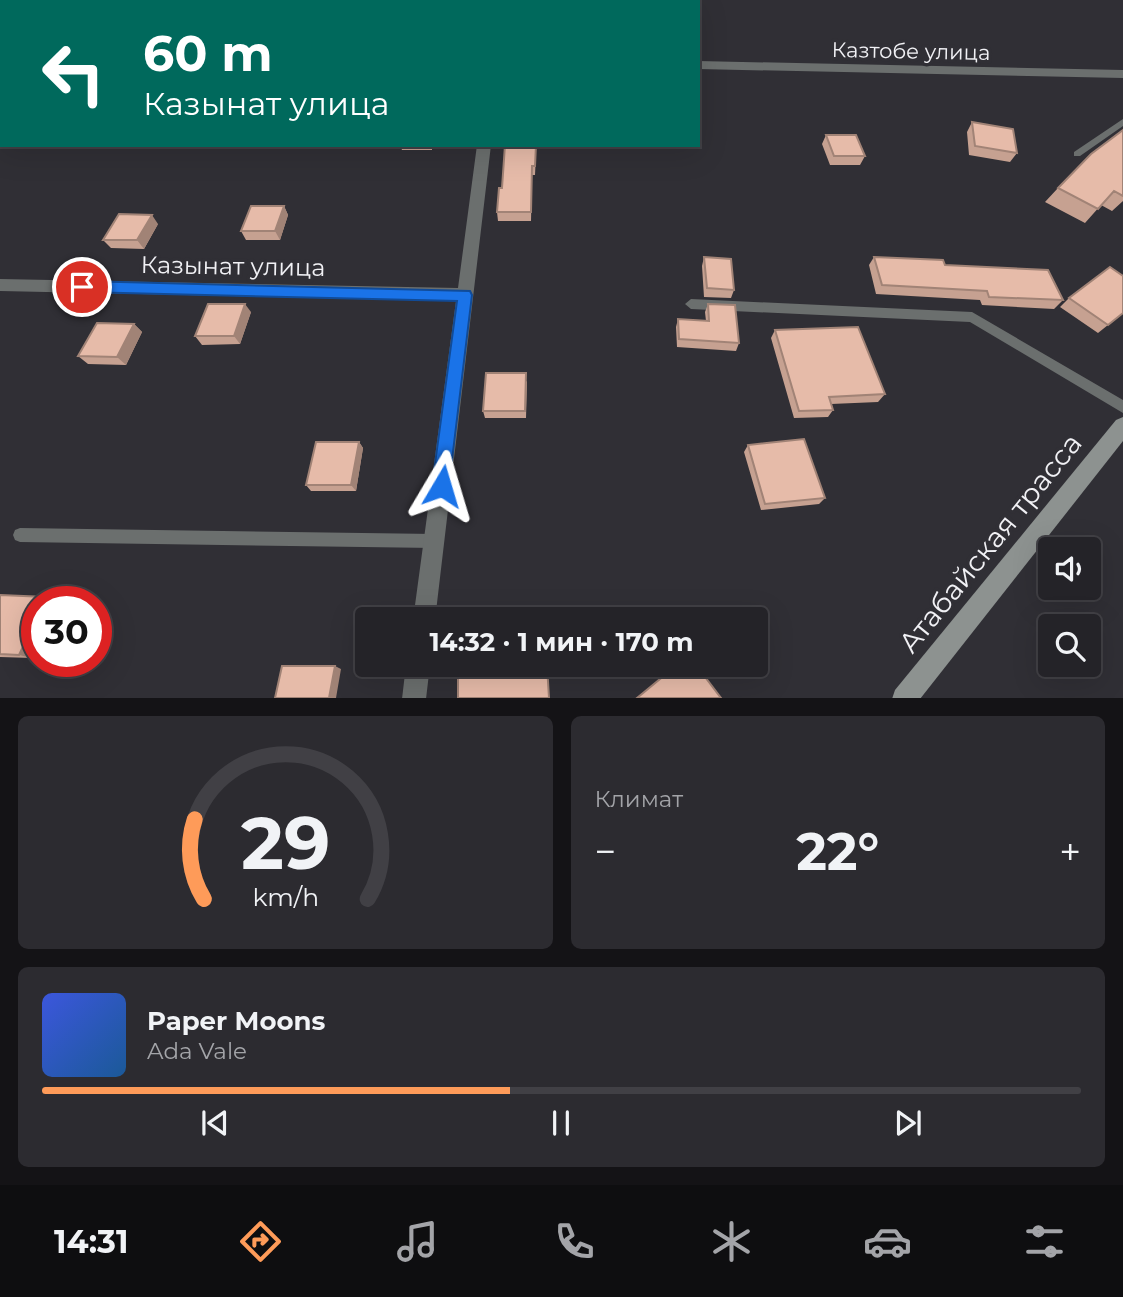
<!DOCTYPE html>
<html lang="ru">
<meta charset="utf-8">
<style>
body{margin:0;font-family:Montserrat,sans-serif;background:#2c2b30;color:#f1f3f6;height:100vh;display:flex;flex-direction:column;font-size:26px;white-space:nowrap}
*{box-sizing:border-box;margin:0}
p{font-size:23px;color:#a3a4a8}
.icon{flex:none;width:38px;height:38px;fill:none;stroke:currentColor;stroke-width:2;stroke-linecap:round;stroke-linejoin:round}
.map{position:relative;height:698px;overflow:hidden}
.sheet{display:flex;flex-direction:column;gap:18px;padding:18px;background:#141316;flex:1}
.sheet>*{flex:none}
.banner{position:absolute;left:0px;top:0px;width:700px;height:147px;box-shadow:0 7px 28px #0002,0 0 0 2px #414045;background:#00695c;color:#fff;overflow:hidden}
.controls{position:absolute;left:1038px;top:537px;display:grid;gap:14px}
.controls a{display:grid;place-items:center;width:63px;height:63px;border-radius:7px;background:#242328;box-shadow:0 7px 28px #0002,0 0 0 2px #414045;font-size:35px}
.speed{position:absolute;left:21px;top:586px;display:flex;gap:14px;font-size:35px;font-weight:700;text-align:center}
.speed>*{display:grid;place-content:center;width:91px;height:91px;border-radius:50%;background:#242328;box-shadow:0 7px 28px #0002,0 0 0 2px #414045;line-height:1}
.speed .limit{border:10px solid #d22;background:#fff;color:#111}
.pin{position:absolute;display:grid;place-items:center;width:60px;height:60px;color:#fff;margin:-30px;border:4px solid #fff;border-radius:50%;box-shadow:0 2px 7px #0007}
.me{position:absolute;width:77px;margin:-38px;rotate:7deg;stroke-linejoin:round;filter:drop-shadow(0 0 5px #0008)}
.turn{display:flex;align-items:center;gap:24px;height:147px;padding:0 28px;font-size:32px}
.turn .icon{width:91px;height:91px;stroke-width:2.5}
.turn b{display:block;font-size:49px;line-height:60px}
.big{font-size:52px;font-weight:700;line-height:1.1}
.sheet .widget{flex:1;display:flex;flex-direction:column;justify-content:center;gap:10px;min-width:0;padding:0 24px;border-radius:10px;background:#2c2b30}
.sheet .dial{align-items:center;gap:0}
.dial svg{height:182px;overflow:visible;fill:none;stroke:#414045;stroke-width:7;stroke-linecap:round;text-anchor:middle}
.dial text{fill:#f1f3f6;stroke:none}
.song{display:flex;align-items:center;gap:21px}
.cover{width:84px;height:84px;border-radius:10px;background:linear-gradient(135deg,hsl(230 70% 55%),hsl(210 70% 35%))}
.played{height:7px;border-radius:4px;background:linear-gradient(90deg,#fe9b59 45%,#414045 45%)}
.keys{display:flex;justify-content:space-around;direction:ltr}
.heat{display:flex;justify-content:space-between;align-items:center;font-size:38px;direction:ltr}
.sheet .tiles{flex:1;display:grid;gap:18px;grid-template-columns:1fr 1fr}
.widget:last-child{grid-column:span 2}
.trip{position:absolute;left:355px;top:607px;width:413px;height:70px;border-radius:7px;background:#242328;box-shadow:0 7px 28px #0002,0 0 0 2px #414045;font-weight:700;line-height:70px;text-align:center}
.tabs{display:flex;height:112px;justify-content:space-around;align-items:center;background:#0e0e10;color:#a3a4a8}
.tabs .icon{width:49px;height:49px}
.tabs .active{color:#fe9b59}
.tabs b{font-size:32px;color:#f1f3f6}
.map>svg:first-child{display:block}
</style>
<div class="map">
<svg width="1123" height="699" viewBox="0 0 1123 699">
<rect width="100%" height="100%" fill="#302f35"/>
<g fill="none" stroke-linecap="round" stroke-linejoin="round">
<!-- lane -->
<path fill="#6b6f6e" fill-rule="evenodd" d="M1123,119V126L1080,156H1074V152Z
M691,299L972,312L1123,400V413L970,322L691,309L685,304Z
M20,528L435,534L440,536L442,541L440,546L435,548L20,542L15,540L13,535L15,530Z"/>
<!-- street -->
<path fill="#6b6f6e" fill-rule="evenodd" d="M497,0H507L496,2Z
M0,46H2V54H0Z
M698,61L1123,70V78L698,69Z
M477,145H491L435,620H413L456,301L0,291V279L458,288Z
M406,665H430L426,699H402Z"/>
<!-- secondary -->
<path fill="#8d9290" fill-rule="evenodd" d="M1123,417V441L920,699H892L895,690L1116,420Z"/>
</g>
<!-- wall -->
<path fill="#c6a191" d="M972,122L1017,153L1010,162L969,155L967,132Z
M1123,130V201L1112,211L1101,205L1085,223L1045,202L1058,188Z
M826,135L865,156L860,165H830L822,144Z
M400,145H432V150H402Z
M536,154L535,175H532L531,221H498L497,212Z
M284,206L288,215L280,240H246L241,231Z
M158,224L144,249L111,248L103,240Z
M704,257L734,290L731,298L704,297L702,266Z
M874,257L945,265L1063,300L1054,309L982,305L980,300L876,294L869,265Z
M1069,298L1123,313L1098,333L1060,307Z
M708,304L739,343L736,351L677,347L676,327L678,319L706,321L705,312Z
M251,312L240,344L202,345L195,336Z
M134,324L142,332L126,365L88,364L78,356Z
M775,330L885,394L878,402L831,404L833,410L828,417L794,418L771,338Z
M527,381L526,418H485L483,411Z
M359,442L363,448L356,491H311L306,485Z
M748,445L825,498L819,504L761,510L744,452Z
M0,595L46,597L59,601L37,602V649L32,658L0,657Z"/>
<!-- shaded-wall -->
<path fill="#a18376" d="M284,206L288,215L280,240L275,231Z
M152,215L158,224L144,249L137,240Z
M245,304L251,312L240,344L234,336Z
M134,324L142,332L126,365L117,357Z
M359,442L363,448L356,491L351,485Z
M46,597L59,601L44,602Z
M37,617V649L32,658L19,655Z
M335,666L341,669L336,698H329Z"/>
<!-- building -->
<path fill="#e6bba9" stroke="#a18376" stroke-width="2" d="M972,122L1013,129L1017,153L975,146Z
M1123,130V196L1114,191L1098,209L1058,188L1091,154Z
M826,135H856L865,156H834Z
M505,145H536L535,166H532L531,212H497L499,188H502Z
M251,206H284L275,231H241Z
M119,214L152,215L137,240H103Z
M704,257L731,259L734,290L707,288Z
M874,257L943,260L945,265L1048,270L1063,300L989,297L987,291L882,285Z
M1110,267L1123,276V313L1108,325L1069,298Z
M208,304H245L234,336H195Z
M708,304L735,305L739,343L679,339L678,319L709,321Z
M97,323L134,324L117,357L78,356Z
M858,327L885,394L829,397L833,410L799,411L775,330Z
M486,373H526L525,411H483Z
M804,439L825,498L765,504L748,445Z
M316,442H359L351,485H306Z
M0,595L46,597L44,602H37V617L19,655L0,654Z
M458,665H547L549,698H458Z
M677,665H696L721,698H637Z
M282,666H335L329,698H275Z"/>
<!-- route -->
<path fill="#1a73e8" stroke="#114b97" stroke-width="2" d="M82,281L470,291L472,295L448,493L442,495L435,493L432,486L457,301L82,292L75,287Z"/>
<g text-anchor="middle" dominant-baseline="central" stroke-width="7" stroke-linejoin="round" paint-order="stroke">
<!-- far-street labels -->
<g font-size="21" fill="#f1f1f5" stroke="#302f35">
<text transform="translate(911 51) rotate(1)">Казтобе улица</text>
</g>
<!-- street labels -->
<g font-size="24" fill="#f1f1f5" stroke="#302f35">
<text transform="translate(233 266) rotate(1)">Казынат улица</text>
</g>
<!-- near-street labels -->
<g font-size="28" fill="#f1f1f5" stroke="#302f35">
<text transform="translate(990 543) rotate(-51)">Атабайская трасса</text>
</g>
</g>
</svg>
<div class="controls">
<a><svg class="icon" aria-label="sound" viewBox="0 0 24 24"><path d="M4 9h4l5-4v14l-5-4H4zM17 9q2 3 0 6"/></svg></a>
<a><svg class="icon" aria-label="search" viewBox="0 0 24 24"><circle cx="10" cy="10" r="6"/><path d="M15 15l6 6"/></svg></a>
</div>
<div class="speed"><div class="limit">30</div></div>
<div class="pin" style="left:82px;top:287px;background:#d93025"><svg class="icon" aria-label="arrive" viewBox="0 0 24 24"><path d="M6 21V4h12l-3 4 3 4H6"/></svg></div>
<svg class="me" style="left:442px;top:486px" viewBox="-20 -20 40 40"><path d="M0-17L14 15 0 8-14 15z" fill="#1a73e8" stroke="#fff" stroke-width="4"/></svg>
<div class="trip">14:32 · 1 мин · 170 m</div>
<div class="banner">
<div class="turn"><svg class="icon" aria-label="left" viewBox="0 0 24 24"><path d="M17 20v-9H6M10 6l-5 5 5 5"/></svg><div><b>60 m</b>Казынат улица</div></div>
</div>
</div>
<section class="sheet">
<div class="tiles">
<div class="widget dial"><svg viewBox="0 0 100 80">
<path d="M14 69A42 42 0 1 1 86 69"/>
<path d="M14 69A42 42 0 0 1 10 34" stroke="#fe9b59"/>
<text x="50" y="56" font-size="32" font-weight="700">29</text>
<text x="50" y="72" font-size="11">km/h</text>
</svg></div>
<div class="widget"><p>Климат</p>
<div class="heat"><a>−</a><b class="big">22°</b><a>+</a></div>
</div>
<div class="widget">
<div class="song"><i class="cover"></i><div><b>Paper Moons</b><p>Ada Vale</p></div></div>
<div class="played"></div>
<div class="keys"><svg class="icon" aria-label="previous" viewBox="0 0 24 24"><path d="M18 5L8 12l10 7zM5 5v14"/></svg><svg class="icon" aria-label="pause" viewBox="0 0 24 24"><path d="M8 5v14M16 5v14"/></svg><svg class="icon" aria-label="next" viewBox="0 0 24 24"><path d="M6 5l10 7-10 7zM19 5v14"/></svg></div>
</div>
</div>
</section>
<nav class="tabs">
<b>14:31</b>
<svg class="icon active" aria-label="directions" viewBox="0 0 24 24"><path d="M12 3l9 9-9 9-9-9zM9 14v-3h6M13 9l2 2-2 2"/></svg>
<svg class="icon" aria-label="music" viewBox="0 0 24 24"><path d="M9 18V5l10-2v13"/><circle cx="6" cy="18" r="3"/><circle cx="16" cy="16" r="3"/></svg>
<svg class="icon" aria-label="phone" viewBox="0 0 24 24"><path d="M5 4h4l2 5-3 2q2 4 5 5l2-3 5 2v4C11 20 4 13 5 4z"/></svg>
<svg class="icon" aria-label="climate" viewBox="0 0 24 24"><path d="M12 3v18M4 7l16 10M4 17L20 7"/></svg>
<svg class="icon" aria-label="car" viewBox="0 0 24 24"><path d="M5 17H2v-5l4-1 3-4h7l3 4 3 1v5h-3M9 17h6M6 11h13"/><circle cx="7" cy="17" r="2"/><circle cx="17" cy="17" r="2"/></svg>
<svg class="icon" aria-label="filters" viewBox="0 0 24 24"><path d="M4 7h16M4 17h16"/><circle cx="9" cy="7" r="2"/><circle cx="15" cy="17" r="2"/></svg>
</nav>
